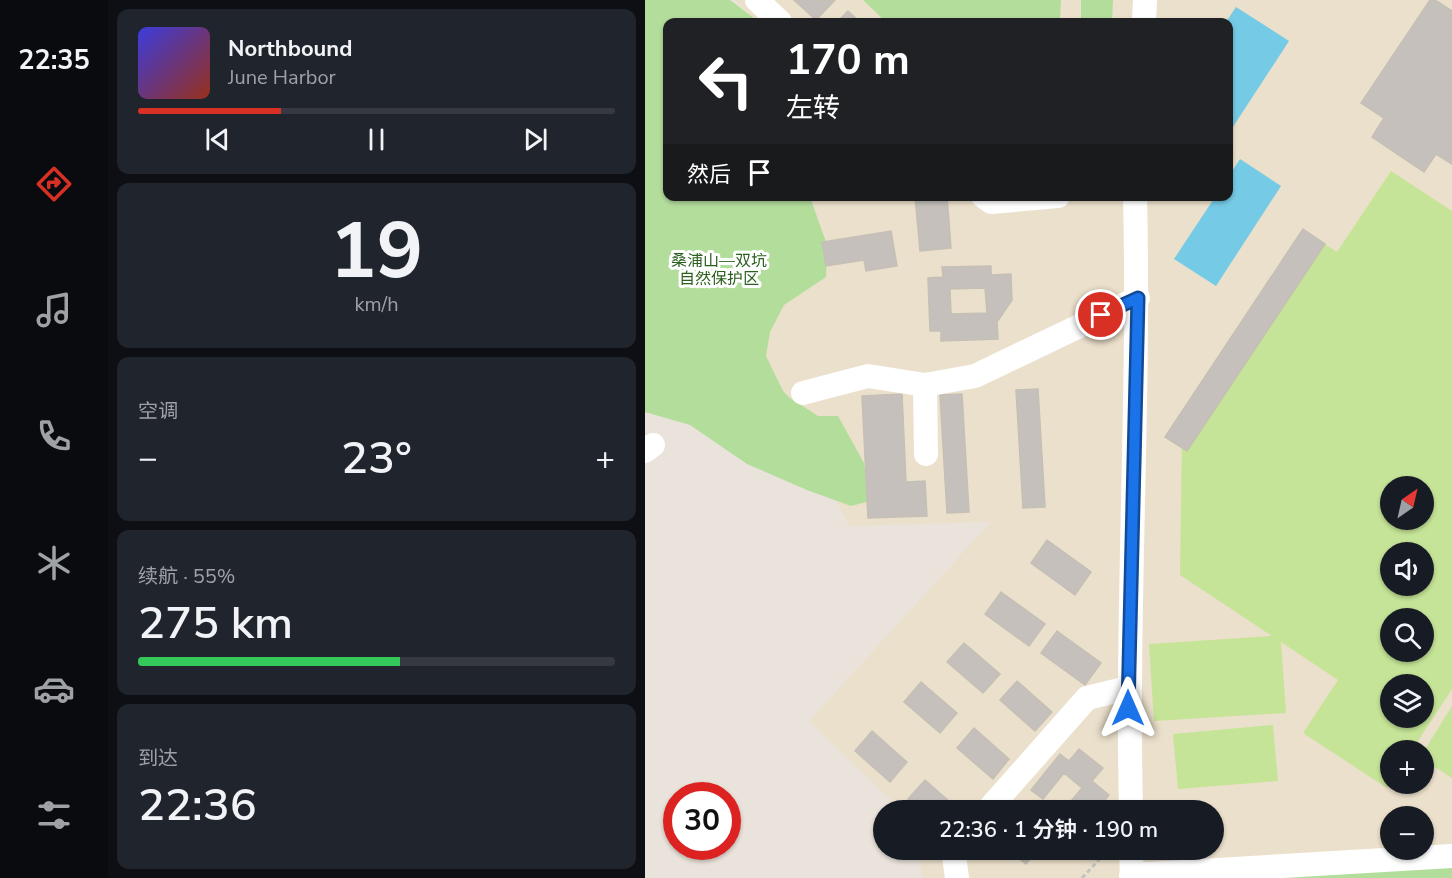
<!DOCTYPE html>
<html lang="zh">
<meta charset="utf-8">
<style>
body{margin:0;font-family:"Nunito Sans","Noto Sans SC",sans-serif;background:#20242c;color:#f1f3f6;height:100vh;display:flex;flex-direction:column;font-size:22px;white-space:nowrap}
*{box-sizing:border-box;margin:0}
p{font-size:20px;color:#9ea1a6}
.icon{flex:none;width:33px;height:33px;fill:none;stroke:currentColor;stroke-width:2;stroke-linecap:round;stroke-linejoin:round}
.map{position:relative;flex:1;overflow:hidden}
.sheet{display:flex;flex-direction:column;gap:9px;padding:9px;background:#0d0f14;width:537px}
.sheet>*{flex:none}
.top-card{position:absolute;left:18px;top:18px;width:570px;height:183px;border-radius:12px;box-shadow:0 2px 4px #0004;background:#202124;color:#fff;overflow:hidden}
.needle{width:39px;rotate:34deg}
.fabs{position:absolute;left:735px;top:476px;display:grid;gap:12px}
.fabs a{display:grid;place-items:center;width:54px;height:54px;border-radius:50%;background:#171b24;box-shadow:0 2px 4px #0004;font-size:30px}
.speed{position:absolute;left:18px;top:782px;display:flex;gap:12px;font-size:30px;font-weight:700;text-align:center}
.speed>*{display:grid;place-content:center;width:78px;height:78px;border-radius:50%;background:#171b24;box-shadow:0 2px 4px #0004;line-height:1}
.speed .limit{border:9px solid #d22;background:#fff;color:#111}
.pin{position:absolute;display:grid;place-items:center;width:51px;height:51px;color:#fff;margin:-26px;border:3px solid #fff;border-radius:50%;box-shadow:0 2px 6px #0007}
.me{position:absolute;width:66px;margin:-33px;rotate:0deg;stroke-linejoin:round;filter:drop-shadow(0 0 4px #0008)}
.turn{display:flex;align-items:center;gap:21px;height:126px;padding:0 24px;font-size:27px}
.turn .icon{width:78px;height:78px;stroke-width:2.5}
.turn b{display:block;font-size:42px;line-height:51px}
.then{display:flex;align-items:center;height:57px;padding:0 24px;background:#0003;gap:12px;font-size:22px}
.big{font-size:45px;font-weight:600;line-height:1.1}
.sheet .widget{flex:1;display:flex;flex-direction:column;justify-content:center;gap:9px;min-width:0;padding:0 21px;border-radius:12px;background:#20242c}
.sheet .dial{align-items:center;gap:0}
.dial b{font-size:78px;line-height:1}
.song{display:flex;align-items:center;gap:18px}
.cover{width:72px;height:72px;border-radius:9px;background:linear-gradient(135deg,hsl(240 70% 55%),hsl(10 70% 35%))}
.played{height:6px;border-radius:3px;background:linear-gradient(90deg,#d93025 30%,#363941 30%)}
.keys{display:flex;justify-content:space-around;direction:ltr}
.heat{display:flex;justify-content:space-between;align-items:center;font-size:33px;direction:ltr}
.charge{height:9px;border-radius:4px;background:linear-gradient(90deg,#34c759 55%,#363941 0)}
.trip{position:absolute;left:228px;top:800px;width:351px;height:60px;border-radius:30px;background:#171b24;box-shadow:0 2px 4px #0004;font-weight:600;line-height:60px;text-align:center}
main{display:flex;flex:1;min-height:0}
.menu{display:flex;flex-direction:column;width:108px;justify-content:space-around;align-items:center;background:#090b0e;color:#9ea1a6}
.menu .icon{width:42px;height:42px}
.menu .selected{color:#d93025}
.menu b{font-size:27px;color:#f1f3f6}
.map>svg:first-child{display:block}
</style>
<main>
<nav class="menu">
<b>22:35</b>
<svg class="icon selected" aria-label="directions" viewBox="0 0 24 24"><path d="M12 3l9 9-9 9-9-9zM9 14v-3h6M13 9l2 2-2 2"/></svg>
<svg class="icon" aria-label="music" viewBox="0 0 24 24"><path d="M9 18V5l10-2v13"/><circle cx="6" cy="18" r="3"/><circle cx="16" cy="16" r="3"/></svg>
<svg class="icon" aria-label="phone" viewBox="0 0 24 24"><path d="M5 4h4l2 5-3 2q2 4 5 5l2-3 5 2v4C11 20 4 13 5 4z"/></svg>
<svg class="icon" aria-label="climate" viewBox="0 0 24 24"><path d="M12 3v18M4 7l16 10M4 17L20 7"/></svg>
<svg class="icon" aria-label="car" viewBox="0 0 24 24"><path d="M5 17H2v-5l4-1 3-4h7l3 4 3 1v5h-3M9 17h6M6 11h13"/><circle cx="7" cy="17" r="2"/><circle cx="17" cy="17" r="2"/></svg>
<svg class="icon" aria-label="filters" viewBox="0 0 24 24"><path d="M4 7h16M4 17h16"/><circle cx="9" cy="7" r="2"/><circle cx="15" cy="17" r="2"/></svg>
</nav>
<section class="sheet">
<div class="widget">
<div class="song"><i class="cover"></i><div><b>Northbound</b><p>June Harbor</p></div></div>
<div class="played"></div>
<div class="keys"><svg class="icon" aria-label="previous" viewBox="0 0 24 24"><path d="M18 5L8 12l10 7zM5 5v14"/></svg><svg class="icon" aria-label="pause" viewBox="0 0 24 24"><path d="M8 5v14M16 5v14"/></svg><svg class="icon" aria-label="next" viewBox="0 0 24 24"><path d="M6 5l10 7-10 7zM19 5v14"/></svg></div>
</div>
<div class="widget dial"><b>19</b><p>km/h</p></div>
<div class="widget"><p>空调</p>
<div class="heat"><a>−</a><b class="big">23°</b><a>+</a></div>
</div>
<div class="widget"><p>续航 · 55%</p><b class="big">275 km</b><div class="charge"></div></div>
<div class="widget"><p>到达</p><b class="big">22:36</b></div>
</section>
<div class="map">
<svg width="807" height="878" viewBox="0 0 807 878">
<rect width="100%" height="100%" fill="#eae3db"/>
<!-- education -->
<path fill="#ebe0cb" fill-rule="evenodd" d="M89,0H807V878H278L272,849H568V810H256L164,721L346,522L204,526L87,289L107,197L584,196V22H109ZM746,486H778V519H746ZM746,552H778V585H746ZM746,618H778V651H746ZM746,684H778V717H746ZM746,750H778V783H746ZM746,816H778V849H746Z"/>
<!-- green -->
<path fill="#b3dd9b" d="M0,0H85L114,22H22V196L165,197L182,245L181,277L139,305L125,332L121,356L138,391L145,398L173,416H193L219,463L225,501L206,506L162,490L102,464L45,425L0,412Z
M218,0H416L415,22H241Z
M436,0H468L467,22H436Z
M807,860V878H566Z"/>
<!-- pitch -->
<path fill="#c5e497" fill-rule="evenodd" d="M746,171L807,211V689L767,750H746L745,783L742,788L658,733L693,680L636,642L641,713L509,721L504,644L627,636L535,575L537,440L670,238L692,252ZM746,486H778V519H746ZM746,552H778V585H746ZM746,618H778V651H746ZM746,684H778V717H746Z
M807,706V778L779,760V751Z
M628,725L633,781L533,789L528,734Z"/>
<!-- water -->
<path fill="#75cae5" d="M591,7L644,41L584,133V22H581Z
M595,159L636,186L571,286L529,259L570,197L584,196V176Z"/>
<!-- building -->
<path fill="#c5c0bb" stroke="#c5bfb5" stroke-width="1.5" fill-rule="evenodd" d="M149,0H190L171,20Z
M785,0H790L807,11V164L791,154L779,172L727,137L739,118L716,103Z
M203,11L215,22H192Z
M270,196H302L306,248L275,251Z
M658,229L680,244L542,451L520,437Z
M246,231L252,266L221,271L219,260L181,266L177,242Z
M346,266V275L366,274L367,300L352,322L353,339L296,341V331H285L283,278L298,277L297,267ZM340,288L342,313L306,314L305,289Z
M393,389L400,507L378,508L371,390Z
M257,394L261,482L280,481L282,516L223,518L217,396Z
M317,394L324,512L302,513L295,395Z
M402,540L446,572L430,595L386,563Z
M356,592L400,624L384,646L340,614Z
M412,631L456,663L440,685L396,653Z
M319,643L355,674L338,693L302,662Z
M372,681L407,712L390,731L355,700Z
M276,682L312,713L295,733L259,702Z
M329,728L364,759L348,779L312,748Z
M227,731L262,762L245,782L210,751Z
M434,749L458,768L447,781L464,795L452,810H440L427,800L437,788L419,773L398,799L386,790L415,754L424,761Z
M280,780L314,810H275L263,799Z
M362,849H393L381,864Z
M434,849H447L442,856Z"/>
<g fill="none" stroke-linecap="round" stroke-linejoin="round">
<!-- path -->
<path stroke="#c3c3c3" stroke-width="3" stroke-dasharray="4.5 3" stroke-linecap="butt" d="M437,878L464,849"/>
<!-- minor -->
<path stroke="#fff" stroke-width="24" d="M112,0L135,22
M499,22L500,0
M338,196L346,202L413,196
M280,385L281,454
M158,393L223,376L280,385L330,376L493,298
M0,451L8,445
M343,810L442,698L483,688
M486,810C481,605 495,401 490,196
M308,849L312,878
M486,849L487,878
M486,875L807,856"/>
</g>
<g fill="none" stroke-linecap="round" stroke-linejoin="round">
<defs>
<path id="route" d="M456,315L493,298L483,708"/>
</defs>
<!-- route casing -->
<use href="#route" stroke="#114b97" stroke-width="15"/>
<!-- route -->
<use href="#route" stroke="#1a73e8" stroke-width="10"/>
</g>
<g text-anchor="middle" dominant-baseline="central" stroke-width="6" stroke-linejoin="round" paint-order="stroke">
<!-- park labels -->
<g font-size="16" fill="#2d601e" stroke="#fff">
<text x="74" y="261">桑浦山—双坑<tspan x="74" dy="18">自然保护区</tspan></text>
</g>
</g>
</svg>
<div class="fabs">
<a><svg class="needle" viewBox="-14 -14 28 28"><path d="M0-13l5 13h-10z" fill="#e53935"/><path d="M0 13l5-13h-10z" fill="#9ea1a6"/></svg></a>
<a><svg class="icon" aria-label="sound" viewBox="0 0 24 24"><path d="M4 9h4l5-4v14l-5-4H4zM17 9q2 3 0 6"/></svg></a>
<a><svg class="icon" aria-label="search" viewBox="0 0 24 24"><circle cx="10" cy="10" r="6"/><path d="M15 15l6 6"/></svg></a>
<a><svg class="icon" aria-label="layers" viewBox="0 0 24 24"><path d="M12 4l9 5-9 5-9-5zM3 14l9 5 9-5"/></svg></a>
<a>+</a>
<a>−</a>
</div>
<div class="speed"><div class="limit">30</div></div>
<div class="pin" style="left:456px;top:315px;background:#d93025"><svg class="icon" aria-label="arrive" viewBox="0 0 24 24"><path d="M6 21V4h12l-3 4 3 4H6"/></svg></div>
<svg class="me" style="left:483px;top:708px" viewBox="-20 -20 40 40"><path d="M0-17L14 15 0 8-14 15z" fill="#1a73e8" stroke="#fff" stroke-width="4"/></svg>
<div class="trip">22:36 · 1 分钟 · 190 m</div>
<div class="top-card">
<div class="turn"><svg class="icon" aria-label="left" viewBox="0 0 24 24"><path d="M17 20v-9H6M10 6l-5 5 5 5"/></svg><div><b>170 m</b>左转</div></div>
<div class="then">然后<svg class="icon" aria-label="arrive" viewBox="0 0 24 24"><path d="M6 21V4h12l-3 4 3 4H6"/></svg></div>
</div>
</div>
</main>
